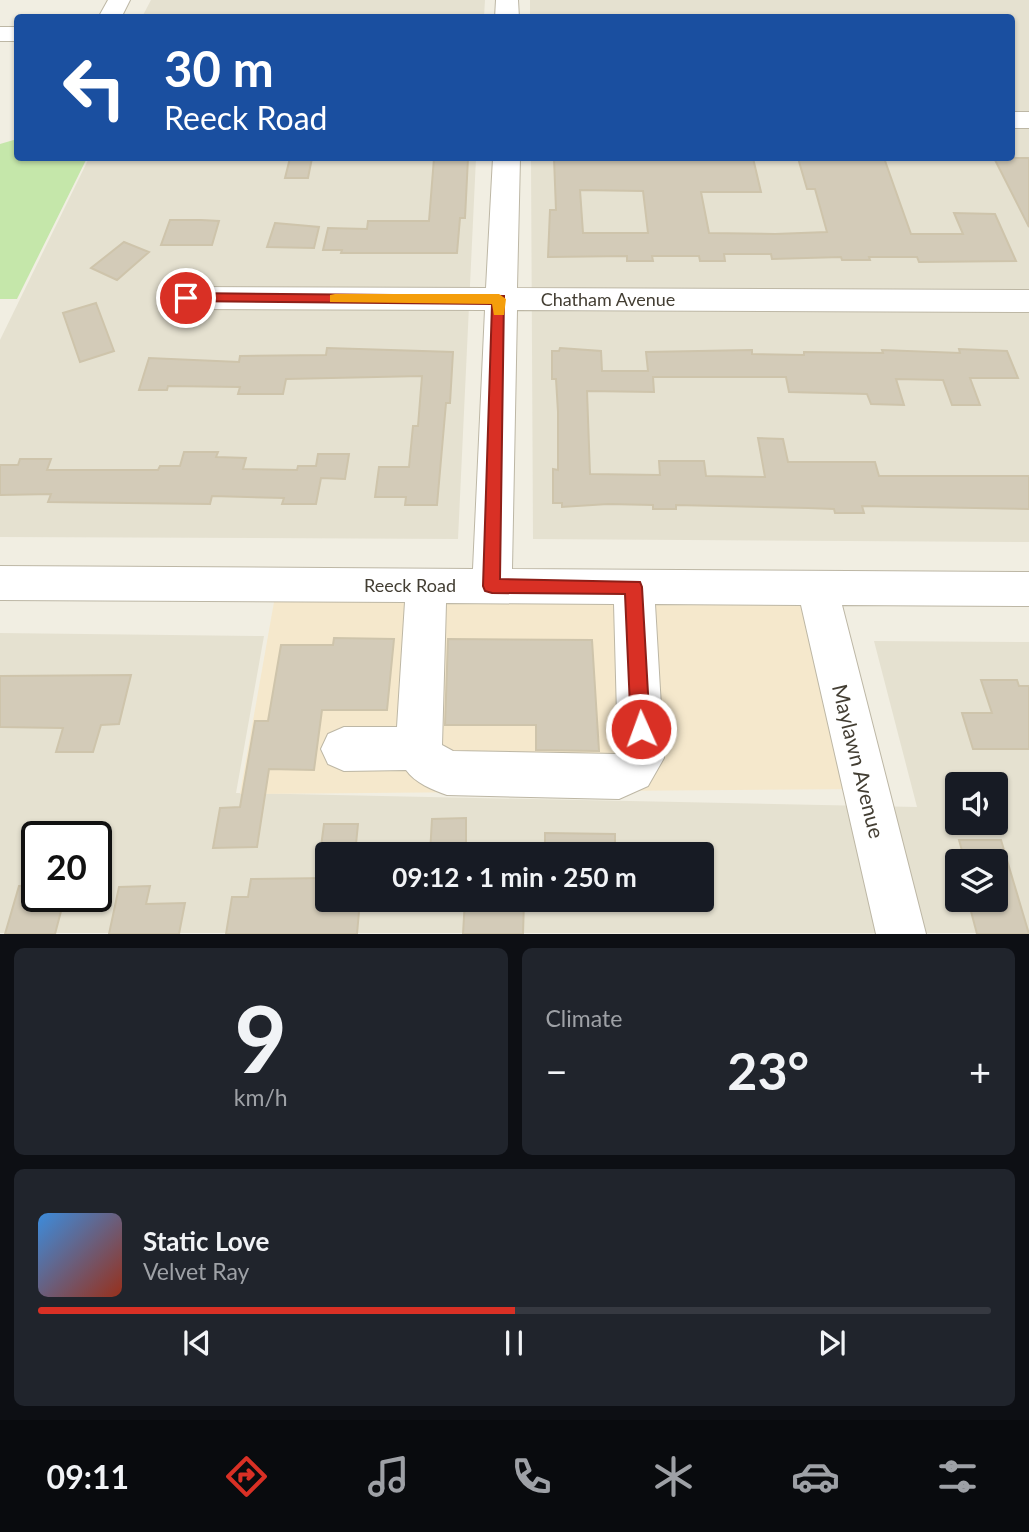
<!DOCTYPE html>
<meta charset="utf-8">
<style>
body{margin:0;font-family:Lato,sans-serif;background:#20242c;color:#f1f3f6;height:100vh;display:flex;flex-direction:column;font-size:26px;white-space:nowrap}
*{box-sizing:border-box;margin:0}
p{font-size:23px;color:#9ea1a6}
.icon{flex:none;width:38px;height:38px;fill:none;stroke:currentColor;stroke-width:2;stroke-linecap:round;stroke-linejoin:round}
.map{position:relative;height:934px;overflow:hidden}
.panel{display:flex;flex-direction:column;gap:14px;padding:14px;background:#0d0f14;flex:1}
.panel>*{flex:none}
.hud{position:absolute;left:14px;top:14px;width:1001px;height:147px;border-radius:7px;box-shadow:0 2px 5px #0004;background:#1a4fa0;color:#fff;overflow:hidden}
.controls{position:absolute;left:945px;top:772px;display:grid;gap:14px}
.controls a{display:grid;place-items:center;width:63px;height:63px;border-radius:7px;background:#171b24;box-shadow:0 2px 5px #0004;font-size:35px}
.speed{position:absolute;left:21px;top:821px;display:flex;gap:14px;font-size:35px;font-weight:700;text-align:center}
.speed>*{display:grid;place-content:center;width:91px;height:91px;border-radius:50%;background:#171b24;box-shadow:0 2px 5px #0004;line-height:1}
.speed .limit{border:4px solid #111;border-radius:10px;background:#fff;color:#111}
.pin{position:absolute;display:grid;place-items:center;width:60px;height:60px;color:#fff;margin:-30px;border:4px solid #fff;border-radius:50%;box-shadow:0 2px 7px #0007}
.me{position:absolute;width:77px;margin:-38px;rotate:358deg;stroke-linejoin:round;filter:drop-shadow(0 0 5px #0008)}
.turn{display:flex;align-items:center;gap:24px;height:147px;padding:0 35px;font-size:32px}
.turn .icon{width:91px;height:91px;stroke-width:2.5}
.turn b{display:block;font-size:49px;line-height:60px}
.big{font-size:52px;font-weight:700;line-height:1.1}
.panel .card{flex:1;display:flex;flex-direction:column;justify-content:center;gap:10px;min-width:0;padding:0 24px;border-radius:10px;background:#20242c}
.panel .dial{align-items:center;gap:0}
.dial b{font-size:91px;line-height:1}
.song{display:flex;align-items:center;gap:21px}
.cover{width:84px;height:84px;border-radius:10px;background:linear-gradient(135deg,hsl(210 70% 55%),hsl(10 70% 35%))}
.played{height:7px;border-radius:4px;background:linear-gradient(90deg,#d93025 50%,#363941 50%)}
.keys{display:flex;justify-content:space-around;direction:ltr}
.heat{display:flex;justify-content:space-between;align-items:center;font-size:38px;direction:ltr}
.panel .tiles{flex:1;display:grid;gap:14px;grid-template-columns:1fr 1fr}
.card:last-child{grid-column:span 2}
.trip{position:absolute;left:315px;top:842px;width:399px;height:70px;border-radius:7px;background:#171b24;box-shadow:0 2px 5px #0004;font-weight:700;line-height:70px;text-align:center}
.tab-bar{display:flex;height:112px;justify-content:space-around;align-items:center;background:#090b0e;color:#9ea1a6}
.tab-bar .icon{width:49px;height:49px}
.tab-bar .selected{color:#d93025}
.tab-bar b{font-size:32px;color:#f1f3f6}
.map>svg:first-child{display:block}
</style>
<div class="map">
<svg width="1029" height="934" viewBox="0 0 1029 934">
<rect width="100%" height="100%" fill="#f1eee2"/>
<!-- residential -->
<path fill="#e5e1d0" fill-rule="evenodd" d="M151,0H485L484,17H142Z
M530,0H1029V542L533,539L531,158H1012V18H530Z
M89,158H476L458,539L0,537V340Z
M0,633L264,636L236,793L917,807L874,641L1029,642V933H0ZM957,784H996V822H957ZM37,836H96V896H37ZM327,854H702V900H327ZM957,861H996V900H957Z"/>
<!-- commercial -->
<path fill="#f5e8cc" d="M277,585L817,588L866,789L240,794Z"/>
<!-- green -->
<path fill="#c5e7aa" d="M17,139L18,158H87L17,299H0V144Z"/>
<!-- building -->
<path fill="#d3cbb8" stroke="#cec4ab" stroke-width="2" fill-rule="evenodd" d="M290,158H312L308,178H285Z
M434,158H468L465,218H460L457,253H341L342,250H323L328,228L367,229L368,221H429Z
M554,158H753L761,192H701L709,233L775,234L827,232L815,189H807L798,158H884L911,234H963L954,213L995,214L1016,261L919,262L917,257H869L870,260H842L841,257L772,259L771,254H724L725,261H700L699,256H652L653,261H627V256L548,257L550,210H556ZM580,190L643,191L648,233H583Z
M994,158H1029V227Z
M170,220H201L219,221L212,245H161Z
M275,223L319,227L314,248L267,247Z
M124,242L149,252L117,280L91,268Z
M96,303L114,351L80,362L63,313Z
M327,348L453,352L450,403H446L437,505H405L406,497H375L379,467H409L413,426H418L422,376L286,379L283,394H238L240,387L168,386L167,390H139L149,358L239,362L240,356L326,355Z
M560,348L601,351L602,371H648L646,352L752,350V354L804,355V352L883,353L882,350L960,353L959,349L1007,351L1018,378H970L980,405H952L943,380L896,379L904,405L871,404L867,394L789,392L786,377H653L654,392L587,391L590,474L660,475L659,461H704L706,476L765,477L758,438L783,439L788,462H875L879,476H1029V509L862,506L864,513H835L834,509L808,508L676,505V509H653V505L608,504L562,507V503H553V469L558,470V412L556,379H552V351H559Z
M184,452H218L216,457L246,458L243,469L297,470L298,466H316L318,454H349L345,479L321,478L316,504H282L284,498L212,496L210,504L48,502L51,494L0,495V465H18L20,459H51L47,470H158L160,466H180Z
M334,638L394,639L387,710H322L314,770L269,769L257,847L213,848L220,808L240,807L255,721H268L281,645H333Z
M448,639L592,640L599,751L536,750V725H445Z
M131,675L119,724L101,725L93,752H56L63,728L0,727V676Z
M981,680H1017L1019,686H1029V749H973L962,713H992Z
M466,818V854H430L432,819Z
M324,824H358L355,854H320Z
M545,833L615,834V854H545Z
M959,840H1001L1029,934H977L968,900H996V861H965Z
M327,878V900H360L357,934H226L232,897H248L251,879Z
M37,885V896H65L55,934H5L19,886Z
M150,886L146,904L185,903L179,934H109L119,887Z
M465,900H524L523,934H463Z"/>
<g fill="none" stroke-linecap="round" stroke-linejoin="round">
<defs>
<path id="minor" d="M108,0H130L121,18H98Z
M496,0H518L519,18H495Z
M0,27H18V41H0Z
M1012,112H1029V128H1012Z
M493,158H520L517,288L1029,290V312L517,310L512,569L1029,572V606L842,605L926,934H876L801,605L655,604L664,758L648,786L619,799L447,795C433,790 415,783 406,770L344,771L328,764L321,749L328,734L344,727H397L405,602L0,600V566L473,569L485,310L186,309L175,306L170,298L175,290L186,287L486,288ZM446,603L614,604L618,751L616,754L453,751L442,745Z"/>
</defs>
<!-- minor casing -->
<use href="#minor" stroke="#bdb7a5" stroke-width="2"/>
<!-- minor -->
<use href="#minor" fill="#fff" fill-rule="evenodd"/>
</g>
<!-- route -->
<path fill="#d93025" stroke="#8d1f18" stroke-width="2" d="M186,293L504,296L500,579L640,582L642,587L650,729L648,735L641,738L634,735L631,729L625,594L492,593L485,591L483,586L492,304L181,301L179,298Z"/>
<!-- slow -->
<path fill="#f59e0b" d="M335,294H499L506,299L504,315H494L492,304L330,302V295Z"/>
<g text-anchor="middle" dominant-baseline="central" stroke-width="5" stroke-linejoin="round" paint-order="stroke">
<!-- street labels -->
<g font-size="18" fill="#433e33" stroke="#fff">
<text x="608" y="299">Chatham Avenue</text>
<text x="410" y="585">Reeck Road</text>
</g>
<!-- near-street labels -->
<g font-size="21" fill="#433e33" stroke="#fff">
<text transform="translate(859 761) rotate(76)">Maylawn Avenue</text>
</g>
</g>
</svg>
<div class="controls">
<a><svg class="icon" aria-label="sound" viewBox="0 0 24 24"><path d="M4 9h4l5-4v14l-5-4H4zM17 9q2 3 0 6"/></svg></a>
<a><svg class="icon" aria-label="layers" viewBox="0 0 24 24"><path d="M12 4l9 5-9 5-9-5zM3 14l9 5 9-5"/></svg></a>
</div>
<div class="speed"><div class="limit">20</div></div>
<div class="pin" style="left:186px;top:298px;background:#d93025"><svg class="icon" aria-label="arrive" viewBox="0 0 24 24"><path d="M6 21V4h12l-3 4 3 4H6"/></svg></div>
<svg class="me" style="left:641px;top:729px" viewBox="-20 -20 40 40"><circle r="17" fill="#d93025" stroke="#fff" stroke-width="3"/><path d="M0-11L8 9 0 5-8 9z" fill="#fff"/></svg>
<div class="trip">09:12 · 1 min · 250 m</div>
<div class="hud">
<div class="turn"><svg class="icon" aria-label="left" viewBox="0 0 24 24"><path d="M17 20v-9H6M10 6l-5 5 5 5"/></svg><div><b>30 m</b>Reeck Road</div></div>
</div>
</div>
<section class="panel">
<div class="tiles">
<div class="card dial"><b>9</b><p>km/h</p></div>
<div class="card"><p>Climate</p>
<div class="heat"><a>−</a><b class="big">23°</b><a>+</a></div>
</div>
<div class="card">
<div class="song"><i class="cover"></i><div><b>Static Love</b><p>Velvet Ray</p></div></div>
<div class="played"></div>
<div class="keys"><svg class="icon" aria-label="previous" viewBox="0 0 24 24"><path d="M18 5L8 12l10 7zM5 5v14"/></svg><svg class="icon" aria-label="pause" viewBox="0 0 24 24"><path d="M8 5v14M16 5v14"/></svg><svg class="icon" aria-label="next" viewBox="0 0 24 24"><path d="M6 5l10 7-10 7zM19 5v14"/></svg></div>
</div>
</div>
</section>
<nav class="tab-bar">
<b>09:11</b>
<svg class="icon selected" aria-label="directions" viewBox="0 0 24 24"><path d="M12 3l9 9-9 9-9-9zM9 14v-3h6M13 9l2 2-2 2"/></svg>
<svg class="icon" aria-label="music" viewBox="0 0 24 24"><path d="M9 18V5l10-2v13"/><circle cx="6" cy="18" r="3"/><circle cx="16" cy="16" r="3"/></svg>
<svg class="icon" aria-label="phone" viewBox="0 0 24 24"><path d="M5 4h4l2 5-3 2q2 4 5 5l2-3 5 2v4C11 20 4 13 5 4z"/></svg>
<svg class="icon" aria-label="climate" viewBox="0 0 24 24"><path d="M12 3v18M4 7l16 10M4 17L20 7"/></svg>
<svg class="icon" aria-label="car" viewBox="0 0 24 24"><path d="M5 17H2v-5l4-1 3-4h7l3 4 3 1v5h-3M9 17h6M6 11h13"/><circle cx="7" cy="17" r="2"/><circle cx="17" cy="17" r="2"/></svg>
<svg class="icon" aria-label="filters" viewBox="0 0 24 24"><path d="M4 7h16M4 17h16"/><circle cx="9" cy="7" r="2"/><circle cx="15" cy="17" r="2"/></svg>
</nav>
